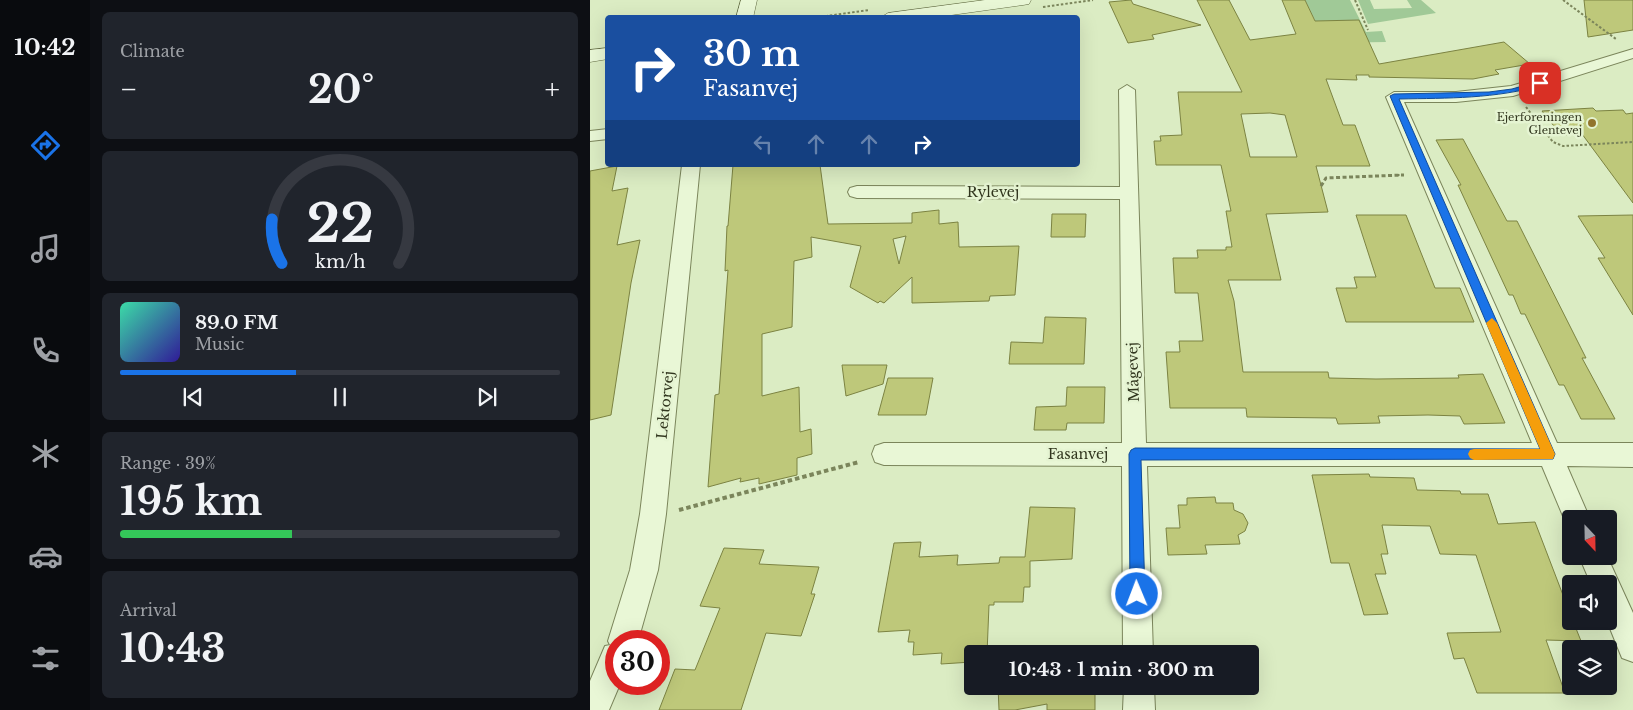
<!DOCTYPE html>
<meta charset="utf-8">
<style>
body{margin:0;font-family:"Libre Baskerville",serif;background:#20242c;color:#f1f3f6;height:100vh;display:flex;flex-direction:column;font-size:19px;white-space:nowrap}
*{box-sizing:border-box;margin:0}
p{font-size:16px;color:#9ea1a6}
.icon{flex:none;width:28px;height:28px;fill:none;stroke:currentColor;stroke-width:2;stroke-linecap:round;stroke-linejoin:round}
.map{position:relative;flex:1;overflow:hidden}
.panel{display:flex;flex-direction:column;gap:12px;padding:12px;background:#0d0f14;width:500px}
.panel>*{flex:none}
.guide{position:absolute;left:15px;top:15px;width:475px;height:152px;border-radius:5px;box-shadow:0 5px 20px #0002;background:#1a4fa0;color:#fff;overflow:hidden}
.needle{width:32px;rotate:158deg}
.controls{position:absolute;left:972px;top:510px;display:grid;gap:10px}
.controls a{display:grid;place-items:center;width:55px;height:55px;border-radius:5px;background:#171b24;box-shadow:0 5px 20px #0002;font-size:25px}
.speed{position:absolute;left:15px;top:630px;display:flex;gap:10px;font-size:25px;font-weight:700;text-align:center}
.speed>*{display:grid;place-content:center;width:65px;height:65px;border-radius:50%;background:#171b24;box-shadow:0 5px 20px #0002;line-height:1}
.speed .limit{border:8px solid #d22;background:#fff;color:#111}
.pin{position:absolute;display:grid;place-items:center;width:42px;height:42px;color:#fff;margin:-21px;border-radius:10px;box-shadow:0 2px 8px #0006}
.me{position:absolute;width:55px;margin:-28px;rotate:359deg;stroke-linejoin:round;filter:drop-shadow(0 0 4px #0008)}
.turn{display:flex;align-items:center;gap:18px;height:105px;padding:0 15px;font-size:22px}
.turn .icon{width:65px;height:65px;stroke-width:2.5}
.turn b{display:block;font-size:35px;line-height:42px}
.lanes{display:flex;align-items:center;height:48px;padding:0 15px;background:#0003;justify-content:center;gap:25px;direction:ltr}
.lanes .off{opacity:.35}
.big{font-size:38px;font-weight:800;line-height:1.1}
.panel .card{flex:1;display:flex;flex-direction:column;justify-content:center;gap:8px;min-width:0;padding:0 18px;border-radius:8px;background:#20242c}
.panel .dial{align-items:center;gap:0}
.dial svg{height:130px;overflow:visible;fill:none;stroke:#363941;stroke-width:7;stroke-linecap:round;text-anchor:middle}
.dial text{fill:#f1f3f6;stroke:none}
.song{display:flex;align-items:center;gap:15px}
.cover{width:60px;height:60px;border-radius:8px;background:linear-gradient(135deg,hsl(160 70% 55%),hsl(250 70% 35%))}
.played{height:5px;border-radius:2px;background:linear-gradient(90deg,#1a73e8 40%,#363941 40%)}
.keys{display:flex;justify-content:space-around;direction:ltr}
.heat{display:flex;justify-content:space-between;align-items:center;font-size:28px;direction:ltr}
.charge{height:8px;border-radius:4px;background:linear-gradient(90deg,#34c759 39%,#363941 0)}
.trip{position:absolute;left:374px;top:645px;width:295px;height:50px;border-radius:5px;background:#171b24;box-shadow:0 5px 20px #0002;font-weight:800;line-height:50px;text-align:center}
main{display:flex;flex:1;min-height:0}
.dock{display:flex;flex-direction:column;width:90px;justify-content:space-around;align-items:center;background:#090b0e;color:#9ea1a6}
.dock .icon{width:35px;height:35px}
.dock .current{color:#1a73e8}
.dock b{font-size:22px;color:#f1f3f6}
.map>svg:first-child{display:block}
</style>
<main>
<nav class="dock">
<b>10:42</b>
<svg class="icon current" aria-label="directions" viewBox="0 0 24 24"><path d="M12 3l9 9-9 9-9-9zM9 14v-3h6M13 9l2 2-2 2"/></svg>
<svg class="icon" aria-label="music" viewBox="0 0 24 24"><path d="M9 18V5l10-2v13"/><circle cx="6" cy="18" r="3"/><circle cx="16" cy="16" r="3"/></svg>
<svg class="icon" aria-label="phone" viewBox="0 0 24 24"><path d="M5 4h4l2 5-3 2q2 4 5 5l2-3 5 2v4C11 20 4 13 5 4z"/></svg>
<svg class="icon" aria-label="climate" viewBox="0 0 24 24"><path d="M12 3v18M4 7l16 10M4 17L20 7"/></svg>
<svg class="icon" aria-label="car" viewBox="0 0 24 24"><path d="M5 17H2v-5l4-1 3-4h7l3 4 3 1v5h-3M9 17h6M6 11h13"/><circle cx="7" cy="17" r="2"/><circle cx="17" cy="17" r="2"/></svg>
<svg class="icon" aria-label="filters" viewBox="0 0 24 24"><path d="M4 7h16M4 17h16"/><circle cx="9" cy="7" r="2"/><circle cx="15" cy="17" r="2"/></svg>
</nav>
<section class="panel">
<div class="card"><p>Climate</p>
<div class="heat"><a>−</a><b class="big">20°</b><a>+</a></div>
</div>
<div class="card dial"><svg viewBox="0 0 100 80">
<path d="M14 69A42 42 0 1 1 86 69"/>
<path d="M14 69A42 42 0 0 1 8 42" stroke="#1a73e8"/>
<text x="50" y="56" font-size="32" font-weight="700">22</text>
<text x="50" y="72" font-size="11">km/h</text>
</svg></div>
<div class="card">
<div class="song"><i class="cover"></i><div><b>89.0 FM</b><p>Music</p></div></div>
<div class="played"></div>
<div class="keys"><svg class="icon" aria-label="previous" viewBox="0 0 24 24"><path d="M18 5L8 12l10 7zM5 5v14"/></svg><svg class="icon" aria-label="pause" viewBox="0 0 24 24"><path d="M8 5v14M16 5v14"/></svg><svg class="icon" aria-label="next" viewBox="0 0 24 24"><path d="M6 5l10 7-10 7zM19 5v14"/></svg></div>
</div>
<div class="card"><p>Range · 39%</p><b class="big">195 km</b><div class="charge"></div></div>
<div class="card"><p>Arrival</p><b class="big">10:43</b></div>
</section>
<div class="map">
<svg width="1043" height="710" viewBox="0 0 1043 710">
<rect width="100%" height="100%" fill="#dbecc3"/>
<!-- green -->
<path fill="#a0c997" d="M715,0H760L776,32L792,31L796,42L736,43Z
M768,0H780L784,9L822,8L817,0H831L846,13L778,24Z"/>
<!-- building -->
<path fill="#bec87a" stroke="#7c8342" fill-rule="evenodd" d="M541,0L543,4L611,25L562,35L564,39L538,43L519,2Z
M607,0H639L660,40L706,34L692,0H715L725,21L769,20L789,64L914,42L940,64L905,70L909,74L883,79L779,77V75H766L767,80L736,79L753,125H765L780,166H726L738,212L676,214L691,280H638L644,301L653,372H738L739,378L786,379L869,378L868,375L893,374L915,423L874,424L870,416L838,415L788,416L790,423L748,424L746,418L657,417L656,408H580L576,352H590L589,341H613L608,293H585L583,258H608L607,250H636V247H642L636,211H641L631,165H566L564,141H571L570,136L592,135L588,92H652ZM680,113L695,115L707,157H660L651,114Z
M994,0H1043V30L998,37Z
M1003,108L1006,111L1033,110L1036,114L1043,113V203L992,134L971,135L952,111Z
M873,139L917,221H927L996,358H992L1025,419H991L974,385H969L935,314H931L923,295H919L868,185H871L846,140Z
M143,165H230L238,224L322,223V213L349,210V224L368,222L369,247L429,246L425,295L400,296L399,301L322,303V277L294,303L290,301L288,303L260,287L271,246L221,237L222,257L204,261L202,327L172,334V396L209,387L210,432L221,429L222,454L207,458V475L169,484V478L150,482L151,478L118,487L125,395L129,394L138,270L135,271L137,226H138ZM316,236L309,264L303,239Z
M27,166L22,191L38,188L27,245L50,240L41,283L21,415L0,420V171Z
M462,214H496L495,237H461Z
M766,215H816L845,288H870L884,322H756L746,288H767L764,277H786Z
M1043,215V315L1008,258H1015L988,216Z
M455,317L496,318L494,364H419L421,342L453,343Z
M252,365H297L293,384L256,396Z
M298,378H343L336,415H288Z
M477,387H515L514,423H477L476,430H444L446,407L476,406Z
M779,474L780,477L824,478L827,490L870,491L871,494H898L908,524L945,522L981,616V621H983L991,641L956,640L975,693H887L874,658L864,659L857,633L911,632L886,555L850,554L840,526L792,525L798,554H791L796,574H785L798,614L774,615L759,563H741L722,475Z
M625,497L626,503H643L644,510L653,514L658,523L655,531L648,535L650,544L615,545L617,554L578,555L576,528H590L588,505H597V498Z
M440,507L485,508L482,559L440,561V587H434L433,602H404V605H399L397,654H382V662L351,664L352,653L323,655L324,642H318L320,630L288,632L304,543L331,542L329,557L368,555L367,565L409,563L410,557H435Z
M134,548L174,550L169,564L229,567L221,594H225L211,636L176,633L151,710H69L85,669L105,670L130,608L110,606Z
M408,686H505V710H457V704L425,710H409Z"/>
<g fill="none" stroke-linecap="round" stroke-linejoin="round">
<defs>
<path id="street" d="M1043,49V58L923,96L866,102H814L967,443H1043V467L977,466L1000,519H981V530L978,528L952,466H557L563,654H533L532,466L294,465L285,462L282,454L285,446L294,443H532L530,199L267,198L260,196L258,192L260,188L267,186L530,187L529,90L537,85L545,90L556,443H942L796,97L804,92H866L921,86Z
M18,129V139L0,141V131Z
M92,165H110L76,514L68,570L48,641H26V684H30L19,710H0V681L15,646L20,645L18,641L40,570L50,514Z
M989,556H1017L1043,613V662L1032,658L1017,621L1019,584H1001Z
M534,686H564L565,710H533Z"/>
<path id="secondary" d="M151,0H167L163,18H146Z
M395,0H441L439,4L433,5L340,18H290L298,13Z
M18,48V59L0,62V50Z"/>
</defs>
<!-- street casing -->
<use href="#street" stroke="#7b855b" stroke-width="2"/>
<!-- secondary casing -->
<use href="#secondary" stroke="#5e673e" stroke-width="1"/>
<!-- path-far2 -->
<path stroke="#7b855b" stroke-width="2" stroke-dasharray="2.5 2" stroke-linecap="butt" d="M765,0L778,30
M973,0L1026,39
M453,7L503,0
M222,18L279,10
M936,107L963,142L973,146L1043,142
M807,175H814"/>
<!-- path-far1 -->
<path stroke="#7b855b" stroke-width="3" stroke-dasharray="4 2.5" stroke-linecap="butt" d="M731,186L736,178L814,175"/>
<!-- path -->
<path stroke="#7b855b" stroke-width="4" stroke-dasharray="4.5 3" stroke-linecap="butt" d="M89,510L269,462"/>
<!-- street -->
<use href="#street" fill="#e9f7d6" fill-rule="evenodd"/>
<!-- secondary -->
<use href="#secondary" fill="#e9f7d6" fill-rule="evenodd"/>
</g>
<!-- route -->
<path fill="#1a73e8" stroke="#114b97" d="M950,81H953V85C905,99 858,98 809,99L965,454L963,459L551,460L555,594L552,599L547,601L542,599L540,594L539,454L541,450L545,448L950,449L800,96L804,94L899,92L922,89Z"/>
<!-- slow -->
<path fill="#f59e0b" d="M902,318L907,323L965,454L963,459L884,460L880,458L878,454L880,450L884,449H950L896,323Z"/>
<!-- markers -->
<circle fill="#92752d" stroke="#e5f4d2" stroke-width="2" cx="1002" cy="123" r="5"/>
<g text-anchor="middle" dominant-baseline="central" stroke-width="5" stroke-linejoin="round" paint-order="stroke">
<!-- far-poi labels -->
<g font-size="11" fill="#31361e" stroke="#e5f4d2" text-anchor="end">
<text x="992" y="117">Ejerforeningen<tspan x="992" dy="13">Glentevej</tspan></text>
</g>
<!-- street labels -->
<g font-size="14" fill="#31361e" stroke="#e5f4d2">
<text x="403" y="192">Rylevej</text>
<text transform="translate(543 372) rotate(-92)">Mågevej</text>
<text transform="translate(75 405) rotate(-84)">Lektorvej</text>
<text x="488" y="454">Fasanvej</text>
</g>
</g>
</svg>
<div class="controls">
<a><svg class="needle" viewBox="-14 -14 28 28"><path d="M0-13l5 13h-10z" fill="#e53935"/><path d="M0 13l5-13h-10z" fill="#9ea1a6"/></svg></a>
<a><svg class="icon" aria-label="sound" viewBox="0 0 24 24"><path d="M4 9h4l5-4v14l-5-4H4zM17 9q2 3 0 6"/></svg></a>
<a><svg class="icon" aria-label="layers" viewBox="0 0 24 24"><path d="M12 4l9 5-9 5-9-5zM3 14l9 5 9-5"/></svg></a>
</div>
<div class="speed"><div class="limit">30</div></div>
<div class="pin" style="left:950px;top:83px;background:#d93025"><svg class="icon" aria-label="arrive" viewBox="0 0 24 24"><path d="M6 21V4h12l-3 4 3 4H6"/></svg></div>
<svg class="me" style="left:547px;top:594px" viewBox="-20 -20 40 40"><circle r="17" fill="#1a73e8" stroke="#fff" stroke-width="3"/><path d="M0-11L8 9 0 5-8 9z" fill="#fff"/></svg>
<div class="trip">10:43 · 1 min · 300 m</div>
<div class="guide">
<div class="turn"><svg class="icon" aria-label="right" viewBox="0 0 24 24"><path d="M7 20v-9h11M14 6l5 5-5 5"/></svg><div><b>30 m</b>Fasanvej</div></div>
<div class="lanes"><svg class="icon off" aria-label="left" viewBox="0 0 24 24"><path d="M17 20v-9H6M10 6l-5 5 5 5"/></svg><svg class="icon off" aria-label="ahead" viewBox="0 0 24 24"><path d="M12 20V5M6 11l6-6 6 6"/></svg><svg class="icon off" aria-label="ahead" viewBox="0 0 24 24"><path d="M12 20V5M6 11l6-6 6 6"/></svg><svg class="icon" aria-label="right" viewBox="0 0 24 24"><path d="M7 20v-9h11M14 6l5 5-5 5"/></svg></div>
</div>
</div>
</main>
